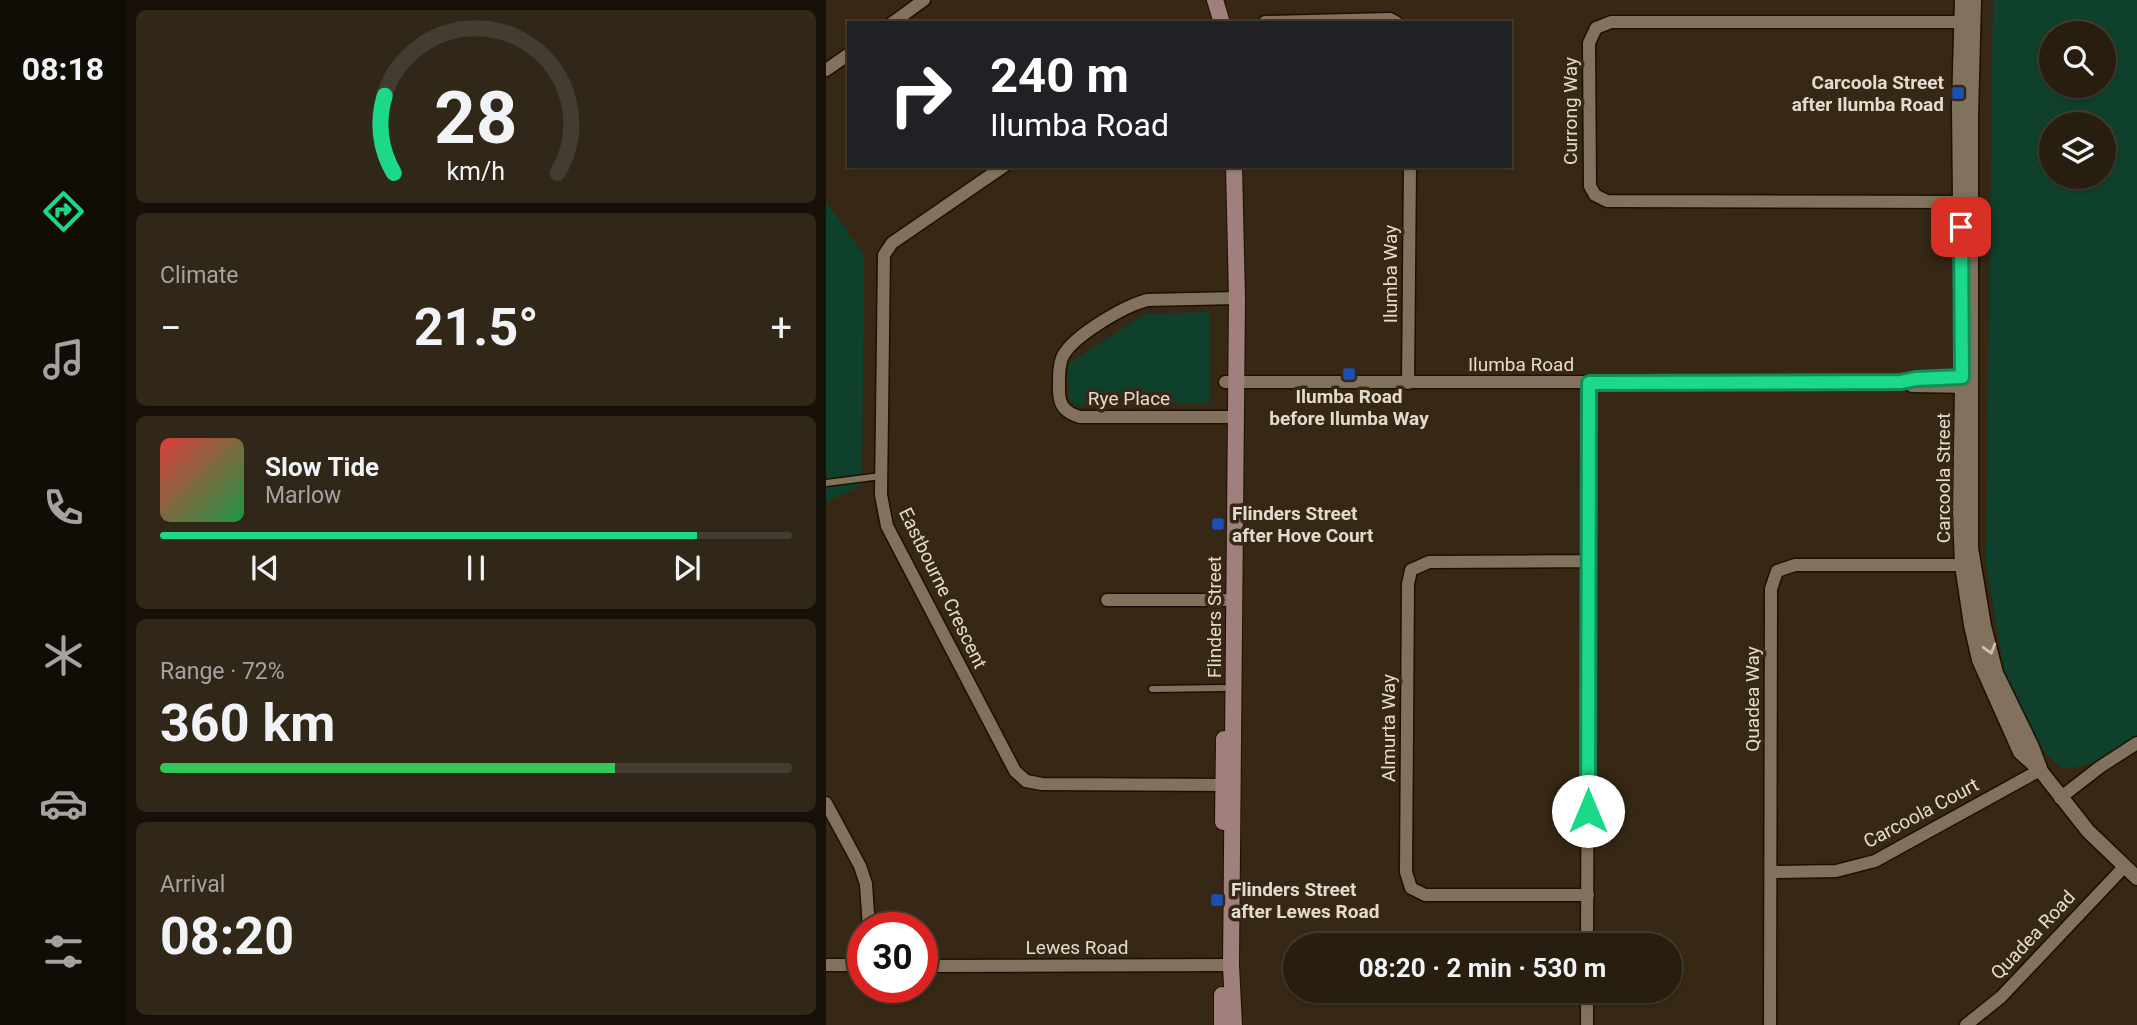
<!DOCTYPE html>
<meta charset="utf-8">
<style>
body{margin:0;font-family:Roboto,sans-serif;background:#302719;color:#f1f3f6;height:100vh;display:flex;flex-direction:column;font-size:26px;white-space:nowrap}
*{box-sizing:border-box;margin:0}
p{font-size:23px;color:#a5a29f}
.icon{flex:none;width:38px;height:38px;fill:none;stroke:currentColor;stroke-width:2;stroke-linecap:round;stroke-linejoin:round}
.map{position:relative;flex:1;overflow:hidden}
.drawer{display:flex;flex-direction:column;gap:10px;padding:10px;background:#161009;width:700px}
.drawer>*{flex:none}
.guide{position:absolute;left:21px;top:21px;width:665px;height:147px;border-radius:0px;box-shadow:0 2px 5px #0004,0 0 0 2px #443c30;background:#202124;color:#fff;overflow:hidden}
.fabs{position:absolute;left:1213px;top:21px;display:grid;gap:14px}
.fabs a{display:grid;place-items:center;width:77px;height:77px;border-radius:50%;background:#281e10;box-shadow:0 2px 5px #0004,0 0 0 2px #443c30;font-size:35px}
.speed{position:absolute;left:21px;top:912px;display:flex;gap:14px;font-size:35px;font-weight:700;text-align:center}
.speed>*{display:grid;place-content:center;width:91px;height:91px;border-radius:50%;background:#281e10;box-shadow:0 2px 5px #0004,0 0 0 2px #443c30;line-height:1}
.speed .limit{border:10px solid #d22;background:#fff;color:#111}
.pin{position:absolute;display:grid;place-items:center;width:60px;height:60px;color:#fff;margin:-30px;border-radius:14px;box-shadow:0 4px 10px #0006}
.me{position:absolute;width:77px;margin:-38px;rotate:0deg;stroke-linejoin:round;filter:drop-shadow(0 0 5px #0008)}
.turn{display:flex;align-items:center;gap:24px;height:147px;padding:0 28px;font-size:32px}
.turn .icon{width:91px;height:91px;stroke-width:2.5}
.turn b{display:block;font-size:49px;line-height:60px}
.big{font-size:52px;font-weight:700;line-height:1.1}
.drawer .tile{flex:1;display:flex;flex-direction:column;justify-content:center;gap:10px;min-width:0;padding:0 24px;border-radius:10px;background:#302719}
.drawer .dial{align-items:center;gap:0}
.dial svg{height:182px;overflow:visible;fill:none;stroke:#443c30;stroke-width:7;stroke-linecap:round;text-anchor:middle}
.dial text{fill:#f1f3f6;stroke:none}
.song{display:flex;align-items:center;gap:21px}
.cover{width:84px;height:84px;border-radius:10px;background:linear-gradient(135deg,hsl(0 70% 55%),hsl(140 70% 35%))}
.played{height:7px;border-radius:4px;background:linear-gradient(90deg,#1bd988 85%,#443c30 85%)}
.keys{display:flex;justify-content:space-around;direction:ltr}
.heat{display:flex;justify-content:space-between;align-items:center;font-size:38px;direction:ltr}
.charge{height:10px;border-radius:5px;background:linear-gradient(90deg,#34c759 72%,#443c30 0)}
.trip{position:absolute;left:457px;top:933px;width:399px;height:70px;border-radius:35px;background:#281e10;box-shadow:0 2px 5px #0004,0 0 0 2px #443c30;font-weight:700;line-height:70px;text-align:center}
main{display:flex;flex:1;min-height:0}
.menu{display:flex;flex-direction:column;width:126px;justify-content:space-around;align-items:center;background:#100c06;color:#a5a29f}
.menu .icon{width:49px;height:49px}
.menu .active{color:#1bd988}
.menu b{font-size:32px;color:#f1f3f6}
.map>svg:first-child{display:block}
</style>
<main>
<nav class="menu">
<b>08:18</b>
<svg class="icon active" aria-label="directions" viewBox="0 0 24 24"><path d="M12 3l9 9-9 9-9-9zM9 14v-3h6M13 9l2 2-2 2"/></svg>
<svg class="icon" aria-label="music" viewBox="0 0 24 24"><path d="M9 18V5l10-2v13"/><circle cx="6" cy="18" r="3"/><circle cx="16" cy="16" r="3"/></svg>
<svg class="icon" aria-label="phone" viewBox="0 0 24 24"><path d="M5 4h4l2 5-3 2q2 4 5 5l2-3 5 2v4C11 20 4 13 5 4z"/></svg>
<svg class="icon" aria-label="climate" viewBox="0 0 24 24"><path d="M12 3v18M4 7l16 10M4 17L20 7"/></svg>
<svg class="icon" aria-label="car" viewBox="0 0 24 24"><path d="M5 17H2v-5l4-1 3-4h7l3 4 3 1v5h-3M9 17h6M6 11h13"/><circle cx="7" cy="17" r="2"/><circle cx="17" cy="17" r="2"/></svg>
<svg class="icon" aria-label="filters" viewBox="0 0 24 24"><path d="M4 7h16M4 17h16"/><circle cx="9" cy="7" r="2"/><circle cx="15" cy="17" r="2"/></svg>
</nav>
<section class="drawer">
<div class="tile dial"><svg viewBox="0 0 100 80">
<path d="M14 69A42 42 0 1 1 86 69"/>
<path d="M14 69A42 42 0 0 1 10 35" stroke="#1bd988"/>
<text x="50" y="56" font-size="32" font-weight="700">28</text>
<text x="50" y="72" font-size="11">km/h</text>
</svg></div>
<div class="tile"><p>Climate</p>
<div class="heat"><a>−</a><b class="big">21.5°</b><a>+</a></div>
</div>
<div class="tile">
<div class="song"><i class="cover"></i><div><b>Slow Tide</b><p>Marlow</p></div></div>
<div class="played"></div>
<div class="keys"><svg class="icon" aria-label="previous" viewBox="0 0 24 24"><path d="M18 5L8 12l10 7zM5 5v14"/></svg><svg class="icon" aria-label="pause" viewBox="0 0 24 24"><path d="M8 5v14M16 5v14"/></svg><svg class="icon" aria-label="next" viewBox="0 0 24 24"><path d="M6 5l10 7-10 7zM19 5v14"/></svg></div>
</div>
<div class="tile"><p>Range · 72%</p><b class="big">360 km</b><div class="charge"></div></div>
<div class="tile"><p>Arrival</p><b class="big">08:20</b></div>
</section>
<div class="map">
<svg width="1311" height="1025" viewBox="0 0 1311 1025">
<rect width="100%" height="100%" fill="#362815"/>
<!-- green -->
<path fill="#0f402b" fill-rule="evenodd" d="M1167,0H1311V736C1286,753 1266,769 1235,768L1218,752L1178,670L1160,563ZM1225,33H1278V86H1225ZM1225,124H1278V177H1225Z
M0,201L38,255L36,485L0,503Z
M384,312V403L249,405L243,401L242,364L319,314Z"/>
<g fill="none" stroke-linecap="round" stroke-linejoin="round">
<defs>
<path id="service" d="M0,483L55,476
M326,689L398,688"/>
<path id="minor" d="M439,22L564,19L571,23
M66,23L98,0
M0,70L23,54
M178,166L66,243L58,255L55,495L61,526L189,771L200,781L216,784L405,785
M1142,202L781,201L769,195L764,186L763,43L770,28L785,22H1144
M399,382H1075L1090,379L1144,377
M582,383L584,166
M1086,386L1144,387
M408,417H254C240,413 233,406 233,391C233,380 232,368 236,358C244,338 290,312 309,304L321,300L411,298
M281,600H409
M1234,798L1274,767L1311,743
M0,803L34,866L40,884L43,928
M946,872L1010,871L1049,861L1214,770
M762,895H599L585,888L580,872L582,584L585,570L603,562L764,561
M761,945L763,383
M0,965H37
M96,966L405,965
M761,1025V990
M944,1025L945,589L951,571L969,565H1146
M1140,1025L1175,997L1298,867"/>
<path id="tertiary" d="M1136,0L1133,106L1136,387L1134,513L1136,565L1145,625L1153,660L1194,752L1214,770L1262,831L1311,878
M1148,0L1145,116V548L1158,626L1170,673L1206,747L1214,768"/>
<path id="secondary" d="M389,0L396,23
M397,822L398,739
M396,1025V995
M408,1025L405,965L411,298L408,166"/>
</defs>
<!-- service casing -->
<use href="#service" stroke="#1d1001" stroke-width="9"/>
<!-- minor casing -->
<use href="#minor" stroke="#1d1001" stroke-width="15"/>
<!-- tertiary casing -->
<use href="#tertiary" stroke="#1d1001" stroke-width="17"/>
<!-- secondary casing -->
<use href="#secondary" stroke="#1d1001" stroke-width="18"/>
<!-- service -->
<use href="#service" stroke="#82725d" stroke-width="6"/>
<!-- minor -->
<use href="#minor" stroke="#82725d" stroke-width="12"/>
<!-- tertiary -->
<use href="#tertiary" stroke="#82725d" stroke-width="14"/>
<!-- secondary -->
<use href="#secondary" stroke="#a07f7c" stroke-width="16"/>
</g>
<!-- one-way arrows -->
<defs><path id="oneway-chevron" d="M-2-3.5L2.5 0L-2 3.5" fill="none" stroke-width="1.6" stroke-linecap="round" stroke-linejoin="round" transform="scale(1.75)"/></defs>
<use stroke="#ccc1b2" href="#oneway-chevron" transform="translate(1164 649) rotate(74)"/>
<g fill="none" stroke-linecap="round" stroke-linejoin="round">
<defs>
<path id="route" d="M762,811L763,383L1075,382L1090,379L1136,377L1135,227"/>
</defs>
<!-- route casing -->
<use href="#route" stroke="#128d58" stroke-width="18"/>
<!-- route -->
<use href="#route" stroke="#1bd988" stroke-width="12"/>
</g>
<!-- markers -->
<g fill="#1a4fb4" stroke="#362815" stroke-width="2.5">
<rect x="1125" y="86" width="14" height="14" rx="3.5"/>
<rect x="516" y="367" width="14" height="14" rx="3.5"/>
<rect x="385" y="517" width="14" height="14" rx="3.5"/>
<rect x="384" y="893" width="14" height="14" rx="3.5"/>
</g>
<g text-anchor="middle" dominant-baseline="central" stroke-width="7" stroke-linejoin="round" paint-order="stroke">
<!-- poi labels -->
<g font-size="19" font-weight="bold" fill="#e4dbcf" stroke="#362815" text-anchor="start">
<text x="1118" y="82" text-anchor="end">Carcoola Street<tspan x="1118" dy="22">after Ilumba Road</tspan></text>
<text x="523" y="396" text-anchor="middle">Ilumba Road<tspan x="523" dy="22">before Ilumba Way</tspan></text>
<text x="406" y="513">Flinders Street<tspan x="406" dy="22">after Hove Court</tspan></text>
<text x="405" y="889">Flinders Street<tspan x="405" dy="22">after Lewes Road</tspan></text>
</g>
<!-- street labels -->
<g font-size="19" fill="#e4dbcf" stroke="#362815">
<text transform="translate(744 111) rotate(-90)">Currong Way</text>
<text transform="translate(564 274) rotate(-90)">Ilumba Way</text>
<text x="695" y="364">Ilumba Road</text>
<text x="303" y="398">Rye Place</text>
<text transform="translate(1117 478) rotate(-90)">Carcoola Street</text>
<text transform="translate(117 588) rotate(64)">Eastbourne Crescent</text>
<text transform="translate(388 617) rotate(-90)">Flinders Street</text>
<text transform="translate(926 699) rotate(-90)">Quadea Way</text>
<text transform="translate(562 728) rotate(-90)">Almurta Way</text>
<text transform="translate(1095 813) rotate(-28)">Carcoola Court</text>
<text transform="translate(1207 935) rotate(-47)">Quadea Road</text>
<text x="251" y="947">Lewes Road</text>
</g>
</g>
</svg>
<div class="fabs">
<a><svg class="icon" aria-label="search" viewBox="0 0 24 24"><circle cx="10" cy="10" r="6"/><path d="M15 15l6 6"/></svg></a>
<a><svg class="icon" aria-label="layers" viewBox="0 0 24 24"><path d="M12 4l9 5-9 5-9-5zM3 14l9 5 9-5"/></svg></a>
</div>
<div class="speed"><div class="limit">30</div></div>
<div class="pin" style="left:1135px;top:227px;background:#d93025"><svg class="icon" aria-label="arrive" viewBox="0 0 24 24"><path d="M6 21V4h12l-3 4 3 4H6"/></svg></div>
<svg class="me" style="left:762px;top:811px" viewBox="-20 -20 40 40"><circle r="19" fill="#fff"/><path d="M0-13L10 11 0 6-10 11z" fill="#1bd988"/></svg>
<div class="trip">08:20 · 2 min · 530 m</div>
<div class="guide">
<div class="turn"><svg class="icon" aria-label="right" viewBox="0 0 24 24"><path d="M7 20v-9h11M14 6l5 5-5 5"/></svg><div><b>240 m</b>Ilumba Road</div></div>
</div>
</div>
</main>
